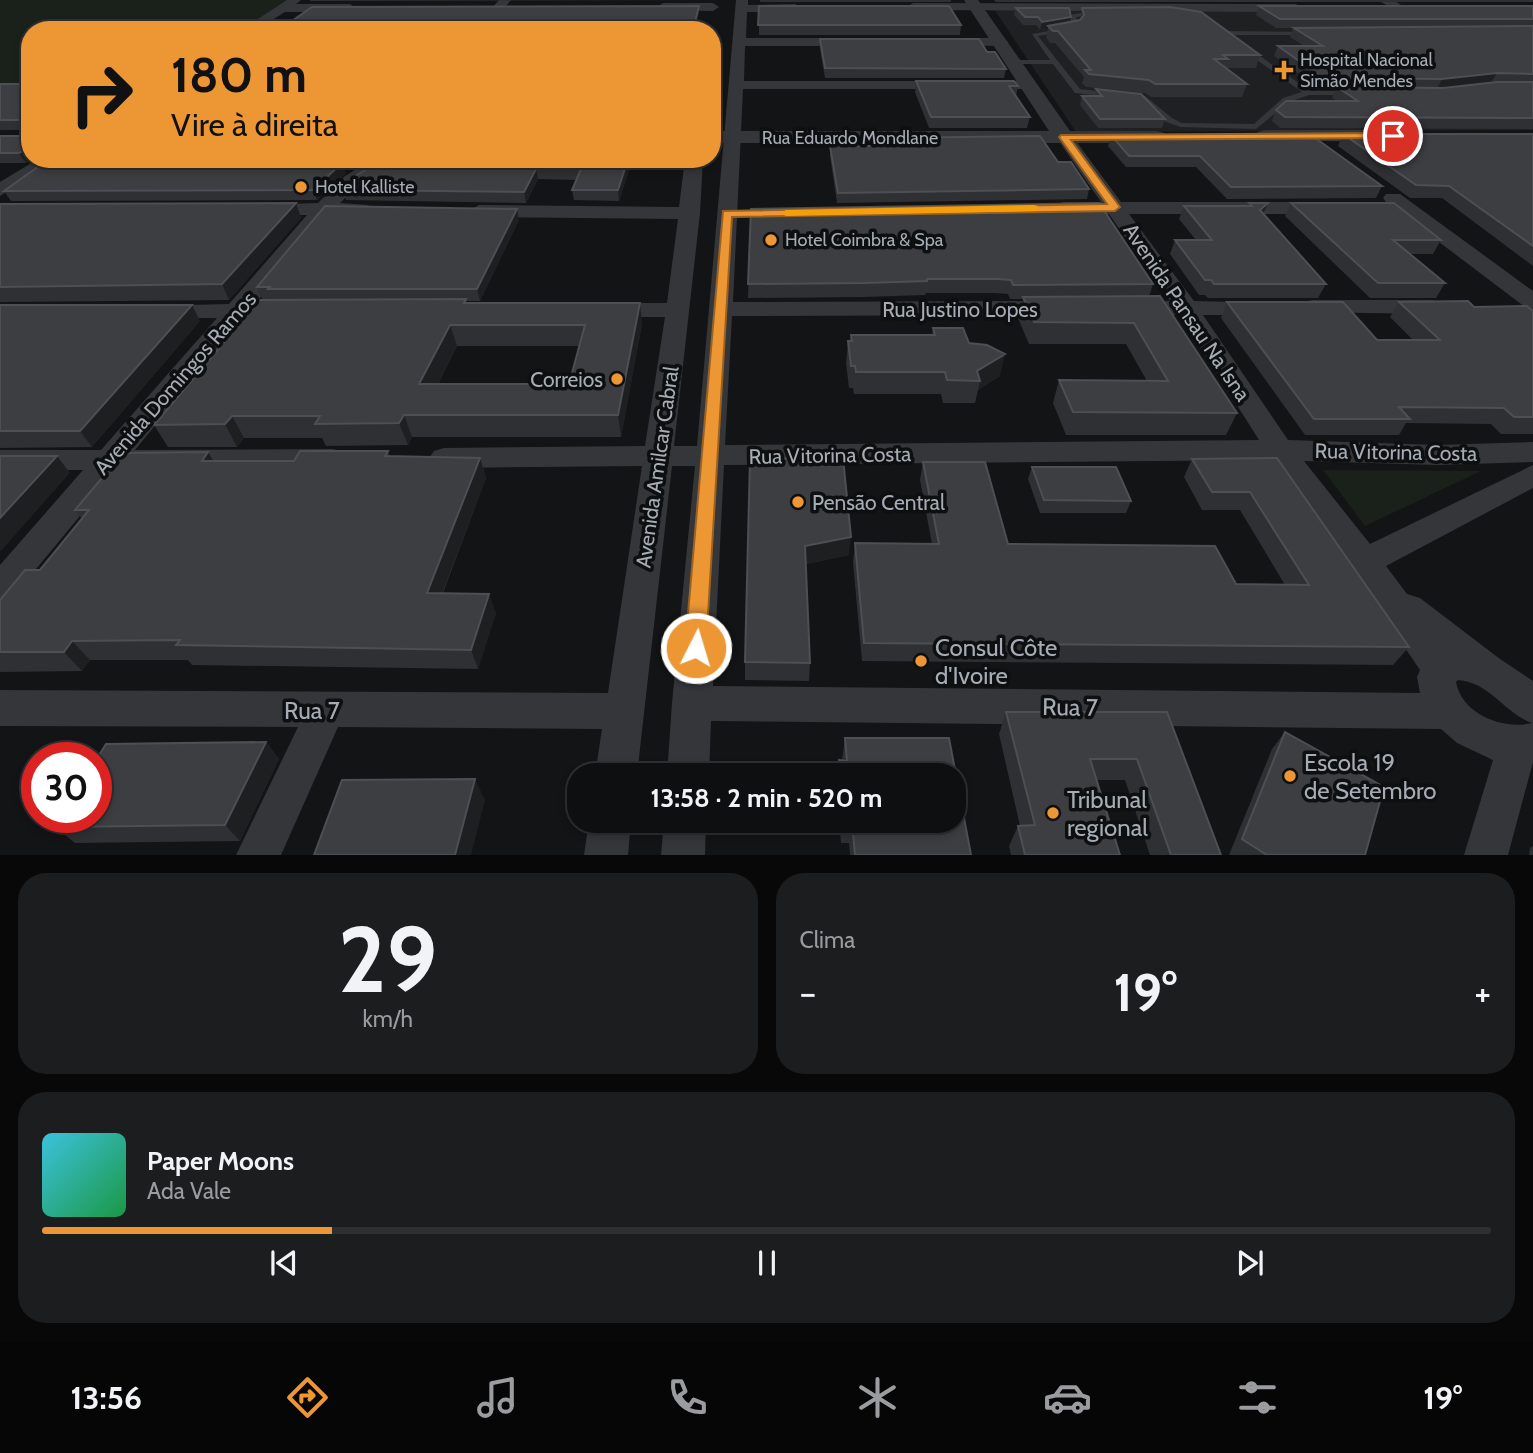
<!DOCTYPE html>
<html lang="pt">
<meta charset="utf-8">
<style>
body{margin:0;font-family:Cabin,sans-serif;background:#1c1d1e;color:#f1f3f6;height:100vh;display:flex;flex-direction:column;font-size:26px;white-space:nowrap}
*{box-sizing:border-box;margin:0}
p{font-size:23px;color:#9b9c9f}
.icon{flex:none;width:38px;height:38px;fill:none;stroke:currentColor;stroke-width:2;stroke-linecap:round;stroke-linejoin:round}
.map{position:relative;height:855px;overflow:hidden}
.side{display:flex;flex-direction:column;gap:18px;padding:18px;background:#080809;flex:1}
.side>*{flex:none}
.guide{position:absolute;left:21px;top:21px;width:700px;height:147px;border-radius:28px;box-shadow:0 4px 10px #0003,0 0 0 2px #2e2f30;background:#ec9634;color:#111;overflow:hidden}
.speed{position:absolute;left:21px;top:742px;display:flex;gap:14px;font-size:35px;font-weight:700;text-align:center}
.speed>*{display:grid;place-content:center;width:91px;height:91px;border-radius:50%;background:#0e0f10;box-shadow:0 4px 10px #0003,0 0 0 2px #2e2f30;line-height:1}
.speed .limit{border:10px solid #d22;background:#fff;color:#111}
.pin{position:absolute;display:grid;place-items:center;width:60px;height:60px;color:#fff;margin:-30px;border:4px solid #fff;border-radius:50%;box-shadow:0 2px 7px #0007}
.me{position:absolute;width:77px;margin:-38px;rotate:5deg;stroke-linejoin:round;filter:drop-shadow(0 0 5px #0008)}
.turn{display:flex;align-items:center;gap:24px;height:147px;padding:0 35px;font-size:32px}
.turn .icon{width:91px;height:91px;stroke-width:2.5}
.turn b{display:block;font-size:49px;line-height:60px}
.big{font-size:52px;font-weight:700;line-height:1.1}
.side .card{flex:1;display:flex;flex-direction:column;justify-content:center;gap:10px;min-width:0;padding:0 24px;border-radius:28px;background:#1c1d1e}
.side .dial{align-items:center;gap:0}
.dial b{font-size:91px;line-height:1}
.song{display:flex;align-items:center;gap:21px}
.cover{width:84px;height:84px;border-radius:10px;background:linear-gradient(135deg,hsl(190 70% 55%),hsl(140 70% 35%))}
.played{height:7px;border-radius:4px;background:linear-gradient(90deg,#ec9634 20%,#2e2f30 20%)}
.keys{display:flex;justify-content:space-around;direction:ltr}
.heat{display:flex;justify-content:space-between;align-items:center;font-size:38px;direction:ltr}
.side .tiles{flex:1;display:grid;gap:18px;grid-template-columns:1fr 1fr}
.card:last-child{grid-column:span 2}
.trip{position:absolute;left:567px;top:763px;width:399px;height:70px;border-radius:28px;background:#0e0f10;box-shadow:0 4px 10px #0003,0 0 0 2px #2e2f30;font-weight:700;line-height:70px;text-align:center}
.dock{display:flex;height:112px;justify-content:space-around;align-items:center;background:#060606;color:#9b9c9f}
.dock .icon{width:49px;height:49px}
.dock .active{color:#ec9634}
.dock b{font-size:32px;color:#f1f3f6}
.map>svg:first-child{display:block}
</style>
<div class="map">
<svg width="1533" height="855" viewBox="0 0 1533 855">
<rect width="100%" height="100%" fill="#131415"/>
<!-- built -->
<path fill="#1f2022" d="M994,9L1533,11V130L1076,132Z"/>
<!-- green -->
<path fill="#1a201a" d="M0,0H297L252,30H30V83H0Z
M1323,470L1481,471L1365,526Z"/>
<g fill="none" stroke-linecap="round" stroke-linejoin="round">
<!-- service -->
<path fill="#35363a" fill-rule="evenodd" d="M1094,11H1167L1206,19L1224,31L1312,32L1310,35H1230L1310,91H1352L1356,93L1352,95H1309L1289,102L1256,129L1181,127L1166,122L1140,100L1075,93L1053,64H1014L1011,62L1014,60H1050L1032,34L1072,27L1070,15ZM1094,15H1167L1202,21L1302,92L1283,98L1254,124L1182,123L1172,118L1145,96L1080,89L1038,36L1076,30L1079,27L1076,17Z"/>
<!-- minor -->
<path fill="#35363a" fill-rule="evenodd" d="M287,0H301L296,4H350L356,8L350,12H285L256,30H241Z
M499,0H511L485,30H472Z
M736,0H748V5L795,4L801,8L795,12H747L746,38H858L865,42L858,46H745L744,81H1029L1036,85L1029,89H743L733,302L1058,301L1066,303L1070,308L1066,313L1058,315L732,316L725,445L1259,440L1180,315L1122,313L1118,308L1122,303L1170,301L1109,214H1063L1053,208L1063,202H1101L1056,137L1064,132L1070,133L1121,202H1386L1383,198L1386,194H1400L1533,291V309L1525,307L1402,214H1129L1194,301L1272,303L1276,308L1272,313L1264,315H1203L1288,440L1437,445L1533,442V462L1437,465L1304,461L1370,544L1533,465V488L1386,566L1407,594L1420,598L1500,659L1533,681V762L1508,855H1464L1493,760L1457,743L1441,729L711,721L709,775H667L672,703L695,466H672L637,775H595L602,729L338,727L281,855H236L298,727L0,726V690L608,693L642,466L444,468L434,465L429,458L434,451L444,448L645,446L665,317H604L596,315L592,310L596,305L604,303H667L678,219L479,217L469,211L479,205L679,207L685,159H703L700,213L674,446H697ZM1272,460L1353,571L1420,670L1417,677L1420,693L713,686L724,465ZM1458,680C1491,683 1504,713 1532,723C1504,730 1462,715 1456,682Z
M1378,0H1393L1406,8L1396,11Z
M663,3H713L719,7L713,11L659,10L657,7Z
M913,3L1296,4L1302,8L1296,12L909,10L907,7Z
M944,38H1001L1008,42L1001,46L939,45L937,42Z
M38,159H60L0,196V182Z
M373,159H395L359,184L340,203L368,205L371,209L368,213L329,215L255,304L298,306L302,311L298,316L243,318L135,450L333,449L343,452L348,459L343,466L333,469L118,470L12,598L0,602V565L83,470H0V450H101L217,318H156L148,316L144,311L148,306L229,304L307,215H262L252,209L255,205L318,203L345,176Z
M1312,300H1432L1440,302L1444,307L1440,312L1432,314L1304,312L1300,307L1304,302Z
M589,821H631L628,855H584Z
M664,821H706L705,855H661Z"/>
<!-- tertiary -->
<path fill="#35363a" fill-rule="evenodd" d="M964,0H978L1070,131H1157L1164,133L1168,137L1164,141L1157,143H712V131H1049Z
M1265,130H1391L1398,132L1402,136L1398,140L1391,142L1258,140L1254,136L1258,132Z"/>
</g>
<!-- wall -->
<path fill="#2f3033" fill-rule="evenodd" d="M310,0H702L310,1Z
M760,0H951V2H760Z
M994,0H1533V2H996Z
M759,6L961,25L960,35H759Z
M1259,6H1533V129L1280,128L1272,121L1276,110L1337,101L1332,98L1336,89L1319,88L1274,56L1278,46H1304L1290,37L1293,28H1276L1256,15Z
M1016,8L1071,17L1070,22L1080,21L1082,8L1260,55L1256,68H1226L1247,84L1242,97H1151L1145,93L1086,87L1082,83L1084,77L1055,43H1050L1046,37L1048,29L1040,30L1036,25H1023L1014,15Z
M820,39L987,52L1006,69L1004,78H825L820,49Z
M916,81L1018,86L1016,96L1030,117L1027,128H929L915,92Z
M0,84H30V159H33L26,163H0V136H26V130H0Z
M1096,89L1165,119L1162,128H1098L1080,105L1082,96H1095Z
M1343,134H1533V266L1442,198H1410L1338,146Z
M1111,135L1382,186L1376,198L1227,199L1196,167H1126L1108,146Z
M887,138L1058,162L1089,189L1087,199L837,203L830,156V146H886Z
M49,159H249L246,161L346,173L317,200L11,201L4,191Z
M439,159H671L670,170H629L619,201L574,200L572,190L576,180L538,179L526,203L346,200L342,190L438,161Z
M296,203L301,218L229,300L0,302V204Z
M1249,203H1268L1263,214L1326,284L1318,298H1208L1205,295H1199L1170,254L1175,240H1196L1179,219L1184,206H1247Z
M1291,203L1441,240L1433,254H1410L1445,283L1436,298H1370L1285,216Z
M751,209L1153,284L1149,297L1237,413L1226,435H1066L1053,403L1059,380L1147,381L1126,344H1029L1018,318L1023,299H1010L1008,294L995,293H926L925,295L864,297L748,298Z
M519,220L480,301H466L467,303L642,324L621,437H412L408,445L326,446L322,438H244L237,447H168L154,425L273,300L262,299L257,287ZM457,346H579L569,384H438Z
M1227,302L1377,340H1413L1390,317L1399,302L1533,311V434H1501L1491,424L1406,423L1399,435H1305L1221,318Z
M0,305L200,321L92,447L0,448Z
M933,328L969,343L1000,376L978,390L975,403H943L941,394H854L853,388H849L846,363L848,341H850L851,335H932Z
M388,451L390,456L480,458L486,478L443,593L496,613L478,669L192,665L188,660H90L82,671L0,672V600L40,570L82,519L75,510L213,461H294Z
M1277,458L1409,647L1393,665L862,661L853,562L855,543L932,544L920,480L923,462L1008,544L1236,584L1285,585L1240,510H1202L1184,477L1192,459Z
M750,459L849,555L806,564L810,663L809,681L745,680V662Z
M1032,467L1131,501L1126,513H1040L1028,479Z
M1006,712H1167L1221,855H1150L1125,780H1097L1120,855H1011L1009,846L1018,826H1020L999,734Z
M1285,732L1365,855H1229L1272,749Z
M845,738H949L971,855H850L849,843H841L839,821H954V775H837L839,760H842Z
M266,742L279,759L240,841L75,843L55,827Z
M1533,846V855H1529L1530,848Z"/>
<!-- shaded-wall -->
<path fill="#1e1f21" d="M699,6V14L695,30H693Z
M1071,17L1069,25L1048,26V29L1040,30L1042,22Z
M1497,73L1491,83L1437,89L1442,79Z
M30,147V159H33L26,163L19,153Z
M233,159H249L235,171L231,161Z
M628,159L629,170L619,201L618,190Z
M342,163L346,173L317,200L313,190Z
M536,169L538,179L526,203L524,192Z
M296,203L301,218L229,300L222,284Z
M1268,203L1262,216L1260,210Z
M517,209L519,220L480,301L477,289Z
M640,303L642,324L621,437L618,415Z
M192,305L200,321L92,447L80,431Z
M450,325L457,346L427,405L419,384Z
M1005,354L1000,376L978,390L980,381L977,371Z
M404,415L412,437L408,445L399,423Z
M232,416L244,438L237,447L225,424Z
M208,452L220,472L202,461Z
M57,456L70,473L0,552V518Z
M480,458L486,478L435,612L427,593Z
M851,537L849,555L804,564L805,546Z
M489,594L496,613L478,669L471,650Z
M72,641L90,660L82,671L64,652Z
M266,742L279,759L240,841L225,825Z
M475,779L485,800L471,855H455Z"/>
<!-- building -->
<path fill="#3c3e41" stroke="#4c4f53" stroke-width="2" fill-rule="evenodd" d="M699,6L693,30H279L312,7Z
M759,6H949L961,25H758Z
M1259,6H1533V19H1280Z
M1170,7L1201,12L1260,55H1223L1228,59H1214L1247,84H1155L1149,80L1089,74L1085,70H1091L1058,31H1053L1048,26L1080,20L1084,15L1082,8Z
M1016,8H1069L1071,17L1042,22L1038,17H1025Z
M1533,26V74L1497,73L1442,79L1323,78L1278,46H1323L1294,28Z
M820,39H979L987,52H995L1006,69L825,68Z
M916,81H1014L1018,86H1009L1030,117H931Z
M1497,82H1533V118L1285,117L1276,110L1286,101H1358L1337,87L1443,88Z
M0,84H30V100L21,105H30V147L19,153H0V136H26V120H0Z
M1096,89L1141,94L1165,119H1100L1082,96H1102Z
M1343,134H1533V246L1449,186L1416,185Z
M1111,135H1311L1382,186L1231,187L1200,156H1129Z
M1040,136L1058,162H1071L1089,189L838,193L830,146H889L887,138Z
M49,159H233L231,161L342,163L313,190L4,191Z
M439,159H669H628L618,190H572L581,169H536L524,192L342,190L357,175L380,161H438Z
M296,203L222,284L0,287V204Z
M1099,203L1153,284L1013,285L1011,280L998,279H927V281L865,283L748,284L751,209Z
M1249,203H1268L1260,210L1326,284H1214L1211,280H1205L1175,240H1212L1184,206H1252Z
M1291,203H1394L1441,240H1393L1445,283H1378Z
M325,206L517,209L477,289H268L270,287H257Z
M1160,296L1237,413L1073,412L1059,380L1168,381L1134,323L1034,322L1023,297Z
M466,299L464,303H640L618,415H404L399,423L315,424L320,416H232L225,424L154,425L260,300ZM450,325H585L569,384H419Z
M1468,301L1474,307L1527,306L1533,311V417H1514L1504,408L1399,407L1410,419H1314L1227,302H1343L1377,340H1440L1399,302Z
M0,305H192L80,431H0Z
M933,328H963L969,343L987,345L1005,354L977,371L980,381L947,380L945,372H856L855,366H851L848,341H852L851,335H935Z
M300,451H388L385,456L480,458L427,593L489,594L471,650L176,645L180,640L72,641L64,652H0V600L25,570H40L89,510H75L123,453L208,452L202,461H294Z
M0,456H57L0,518Z
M843,458L851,537L805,546L810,663L745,662L750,459Z
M1277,458L1409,647L864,643L855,543L939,544L923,462H985L1008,544L1215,546L1236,584L1309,585L1250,492H1212L1192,459Z
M1032,467H1116L1131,501L1044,500Z
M1006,712H1167L1221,855H1171L1137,759H1090L1120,855H1025L1018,826L1035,825Z
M1285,732L1384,787L1365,855H1267L1242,839Z
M845,738H949L971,855H855L852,822H844L843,821H954V775H840L839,760L847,761Z
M266,742L225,825L55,827L61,817H96V760L106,744Z
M475,779L455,855H314L342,780Z"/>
<!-- route -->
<path fill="#ec9634" stroke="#996222" stroke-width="2" d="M1393,133L1397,134V138L1071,140L1120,207L1115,211L732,217L706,648L703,654L696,657L688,654L685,648L723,211L1107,204L1059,137L1061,135Z"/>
<!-- slow -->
<path fill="#f59e0b" d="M1034,205L1038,206V211L786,216L780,213L786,210Z"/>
<!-- markers -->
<g fill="#ec9634" stroke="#0e0f10" stroke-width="2.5">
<path d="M1280.5 59.5h7v7h7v7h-7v7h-7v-7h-7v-7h7z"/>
<circle cx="301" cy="187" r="7"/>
<circle cx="771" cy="240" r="7"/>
<circle cx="617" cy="379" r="7"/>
<circle cx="798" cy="502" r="7"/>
<circle cx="921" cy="661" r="7"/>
<circle cx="1290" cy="776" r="7"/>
<circle cx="1053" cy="813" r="7"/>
</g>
<g text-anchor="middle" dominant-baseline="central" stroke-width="7" stroke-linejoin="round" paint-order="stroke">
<!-- far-poi labels -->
<g font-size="18" fill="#a5acb5" stroke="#0e0f10" text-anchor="start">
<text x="1300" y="60">Hospital Nacional<tspan x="1300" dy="21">Simão Mendes</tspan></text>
<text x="315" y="187">Hotel Kalliste</text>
<text x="785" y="240">Hotel Coimbra &amp; Spa</text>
</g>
<!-- far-street labels -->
<g font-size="18" fill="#a5acb5" stroke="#0e0f10">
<text x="850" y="138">Rua Eduardo Mondlane</text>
</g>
<!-- street labels -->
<g font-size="21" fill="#a5acb5" stroke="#0e0f10">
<text x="960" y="309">Rua Justino Lopes</text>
<text transform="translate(1187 312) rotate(56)">Avenida Pansau Na Isna</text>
<text transform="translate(175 383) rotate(-49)">Avenida Domingos Ramos</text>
<text transform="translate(1396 452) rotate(1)">Rua Vitorina Costa</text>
<text transform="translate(830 455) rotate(-1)">Rua Vitorina Costa</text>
<text transform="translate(657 467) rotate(-82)">Avenida Amilcar Cabral</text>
</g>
<!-- poi labels -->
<g font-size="21" fill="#a5acb5" stroke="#0e0f10" text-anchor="end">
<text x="603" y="379">Correios</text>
<text x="812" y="502" text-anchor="start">Pensão Central</text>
</g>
<!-- near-poi labels -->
<g font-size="24" fill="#a5acb5" stroke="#0e0f10" text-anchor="start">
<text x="935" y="647">Consul Côte<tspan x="935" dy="28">d'Ivoire</tspan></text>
<text x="1304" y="762">Escola 19<tspan x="1304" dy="28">de Setembro</tspan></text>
<text x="1067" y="799">Tribunal<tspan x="1067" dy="28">regional</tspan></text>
</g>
<!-- near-street labels -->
<g font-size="24" fill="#a5acb5" stroke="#0e0f10">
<text transform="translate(1070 707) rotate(1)">Rua 7</text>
<text x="312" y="710">Rua 7</text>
</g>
</g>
</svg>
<div class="speed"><div class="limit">30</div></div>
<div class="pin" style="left:1393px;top:136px;background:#d93025"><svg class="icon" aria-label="arrive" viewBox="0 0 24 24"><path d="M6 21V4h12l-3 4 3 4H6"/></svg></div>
<svg class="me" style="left:696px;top:648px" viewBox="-20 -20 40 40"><circle r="17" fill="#ec9634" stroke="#fff" stroke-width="3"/><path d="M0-11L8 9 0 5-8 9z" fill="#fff"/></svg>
<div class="trip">13:58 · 2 min · 520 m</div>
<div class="guide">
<div class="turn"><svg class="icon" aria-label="right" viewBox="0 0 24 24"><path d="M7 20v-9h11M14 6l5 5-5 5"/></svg><div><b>180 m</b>Vire à direita</div></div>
</div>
</div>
<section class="side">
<div class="tiles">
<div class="card dial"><b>29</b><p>km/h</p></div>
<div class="card"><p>Clima</p>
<div class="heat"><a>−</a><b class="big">19°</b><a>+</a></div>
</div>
<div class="card">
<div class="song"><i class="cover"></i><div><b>Paper Moons</b><p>Ada Vale</p></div></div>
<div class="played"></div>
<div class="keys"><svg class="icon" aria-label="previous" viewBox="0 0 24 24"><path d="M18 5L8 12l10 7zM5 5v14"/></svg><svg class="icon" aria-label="pause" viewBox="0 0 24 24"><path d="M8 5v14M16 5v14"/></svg><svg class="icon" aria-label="next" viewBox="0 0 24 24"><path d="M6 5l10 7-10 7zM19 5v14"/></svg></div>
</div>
</div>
</section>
<nav class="dock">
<b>13:56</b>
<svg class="icon active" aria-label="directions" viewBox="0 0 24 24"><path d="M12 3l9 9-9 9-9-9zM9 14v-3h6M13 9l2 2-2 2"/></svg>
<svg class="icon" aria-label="music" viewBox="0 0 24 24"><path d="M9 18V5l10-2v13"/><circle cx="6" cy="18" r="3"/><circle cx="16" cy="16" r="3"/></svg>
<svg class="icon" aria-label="phone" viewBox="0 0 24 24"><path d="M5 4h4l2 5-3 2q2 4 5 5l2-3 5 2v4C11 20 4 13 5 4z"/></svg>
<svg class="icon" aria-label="climate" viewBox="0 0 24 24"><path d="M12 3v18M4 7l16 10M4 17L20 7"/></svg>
<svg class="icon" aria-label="car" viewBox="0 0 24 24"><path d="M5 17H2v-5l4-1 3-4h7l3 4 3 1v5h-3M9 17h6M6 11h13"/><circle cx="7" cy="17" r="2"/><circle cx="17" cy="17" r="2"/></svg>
<svg class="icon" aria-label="filters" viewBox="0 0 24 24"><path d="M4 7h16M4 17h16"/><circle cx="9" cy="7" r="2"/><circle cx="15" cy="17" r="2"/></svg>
<b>19°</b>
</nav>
